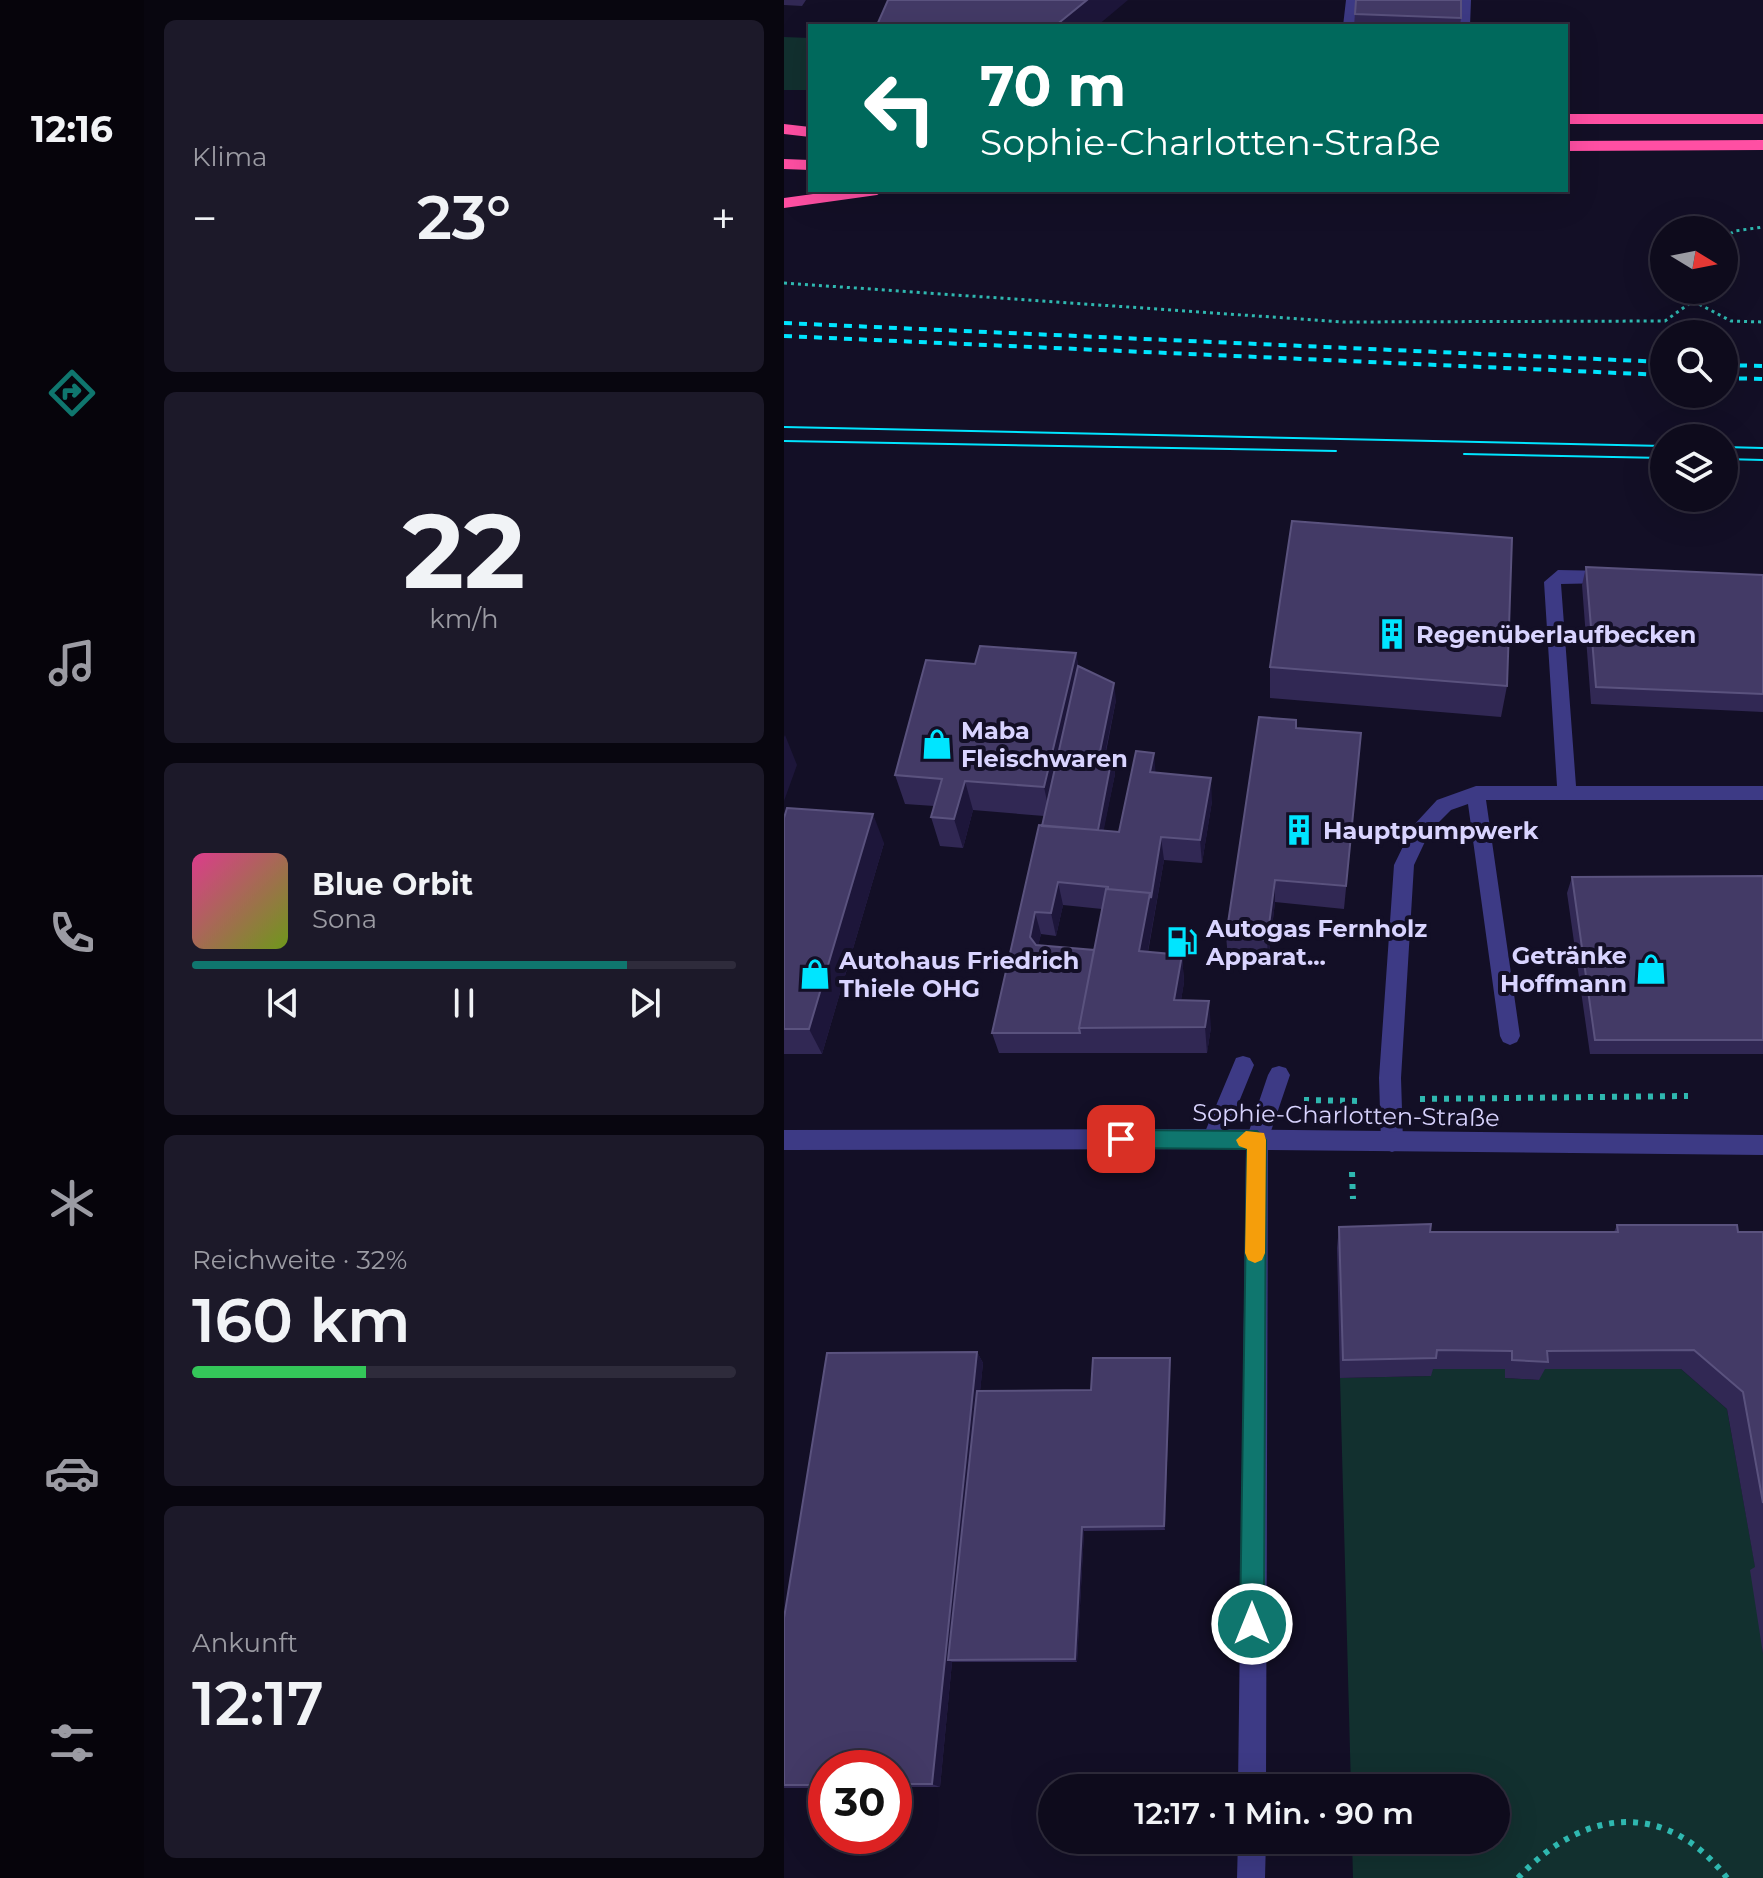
<!DOCTYPE html>
<html lang="de">
<meta charset="utf-8">
<style>
body{margin:0;font-family:Montserrat,sans-serif;background:#1c1929;color:#f1f3f6;height:100vh;display:flex;flex-direction:column;font-size:30px;white-space:nowrap}
*{box-sizing:border-box;margin:0}
p{font-size:26px;color:#9b9ba3}
.icon{flex:none;width:44px;height:44px;fill:none;stroke:currentColor;stroke-width:2;stroke-linecap:round;stroke-linejoin:round}
.map{position:relative;flex:1;overflow:hidden}
.side{display:flex;flex-direction:column;gap:20px;padding:20px;background:#08060f;width:640px}
.side>*{flex:none}
.top-card{position:absolute;left:24px;top:24px;width:760px;height:168px;border-radius:0px;box-shadow:0 8px 32px #0002,0 0 0 2px #2e2b3b;background:#00695c;color:#fff;overflow:hidden}
.needle{width:52px;rotate:100deg}
.fabs{position:absolute;left:866px;top:216px;display:grid;gap:16px}
.fabs a{display:grid;place-items:center;width:88px;height:88px;border-radius:50%;background:#0e0b1c;box-shadow:0 8px 32px #0002,0 0 0 2px #2e2b3b;font-size:40px}
.speed{position:absolute;left:24px;top:1750px;display:flex;gap:16px;font-size:40px;font-weight:700;text-align:center}
.speed>*{display:grid;place-content:center;width:104px;height:104px;border-radius:50%;background:#0e0b1c;box-shadow:0 8px 32px #0002,0 0 0 2px #2e2b3b;line-height:1}
.speed .limit{border:12px solid #d22;background:#fff;color:#111}
.pin{position:absolute;display:grid;place-items:center;width:68px;height:68px;color:#fff;margin:-34px;border-radius:16px;box-shadow:0 4px 12px #0006}
.me{position:absolute;width:88px;margin:-44px;rotate:0deg;stroke-linejoin:round;filter:drop-shadow(0 0 6px #0008)}
.turn{display:flex;align-items:center;gap:28px;height:168px;padding:0 40px;font-size:36px}
.turn .icon{width:104px;height:104px;stroke-width:2.5}
.turn b{display:block;font-size:56px;line-height:68px}
.big{font-size:60px;font-weight:600;line-height:1.1}
.side .card{flex:1;display:flex;flex-direction:column;justify-content:center;gap:12px;min-width:0;padding:0 28px;border-radius:12px;background:#1c1929}
.side .dial{align-items:center;gap:0}
.dial b{font-size:104px;line-height:1}
.song{display:flex;align-items:center;gap:24px}
.cover{width:96px;height:96px;border-radius:12px;background:linear-gradient(135deg,hsl(330 70% 55%),hsl(80 70% 35%))}
.played{height:8px;border-radius:4px;background:linear-gradient(90deg,#0f766e 80%,#2e2b3b 80%)}
.keys{display:flex;justify-content:space-around;direction:ltr}
.heat{display:flex;justify-content:space-between;align-items:center;font-size:44px;direction:ltr}
.charge{height:12px;border-radius:6px;background:linear-gradient(90deg,#34c759 32%,#2e2b3b 0)}
.trip{position:absolute;left:254px;top:1774px;width:472px;height:80px;border-radius:40px;background:#0e0b1c;box-shadow:0 8px 32px #0002,0 0 0 2px #2e2b3b;font-weight:600;line-height:80px;text-align:center}
main{display:flex;flex:1;min-height:0}
.menu{display:flex;flex-direction:column;width:144px;justify-content:space-around;align-items:center;background:#06040b;color:#9b9ba3}
.menu .icon{width:56px;height:56px}
.menu .active{color:#0f766e}
.menu b{font-size:36px;color:#f1f3f6}
.map>svg:first-child{display:block}
</style>
<main>
<nav class="menu">
<b>12:16</b>
<svg class="icon active" aria-label="directions" viewBox="0 0 24 24"><path d="M12 3l9 9-9 9-9-9zM9 14v-3h6M13 9l2 2-2 2"/></svg>
<svg class="icon" aria-label="music" viewBox="0 0 24 24"><path d="M9 18V5l10-2v13"/><circle cx="6" cy="18" r="3"/><circle cx="16" cy="16" r="3"/></svg>
<svg class="icon" aria-label="phone" viewBox="0 0 24 24"><path d="M5 4h4l2 5-3 2q2 4 5 5l2-3 5 2v4C11 20 4 13 5 4z"/></svg>
<svg class="icon" aria-label="climate" viewBox="0 0 24 24"><path d="M12 3v18M4 7l16 10M4 17L20 7"/></svg>
<svg class="icon" aria-label="car" viewBox="0 0 24 24"><path d="M5 17H2v-5l4-1 3-4h7l3 4 3 1v5h-3M9 17h6M6 11h13"/><circle cx="7" cy="17" r="2"/><circle cx="17" cy="17" r="2"/></svg>
<svg class="icon" aria-label="filters" viewBox="0 0 24 24"><path d="M4 7h16M4 17h16"/><circle cx="9" cy="7" r="2"/><circle cx="15" cy="17" r="2"/></svg>
</nav>
<section class="side">
<div class="card"><p>Klima</p>
<div class="heat"><a>−</a><b class="big">23°</b><a>+</a></div>
</div>
<div class="card dial"><b>22</b><p>km/h</p></div>
<div class="card">
<div class="song"><i class="cover"></i><div><b>Blue Orbit</b><p>Sona</p></div></div>
<div class="played"></div>
<div class="keys"><svg class="icon" aria-label="previous" viewBox="0 0 24 24"><path d="M18 5L8 12l10 7zM5 5v14"/></svg><svg class="icon" aria-label="pause" viewBox="0 0 24 24"><path d="M8 5v14M16 5v14"/></svg><svg class="icon" aria-label="next" viewBox="0 0 24 24"><path d="M6 5l10 7-10 7zM19 5v14"/></svg></div>
</div>
<div class="card"><p>Reichweite · 32%</p><b class="big">160 km</b><div class="charge"></div></div>
<div class="card"><p>Ankunft</p><b class="big">12:17</b></div>
</section>
<div class="map">
<svg width="979" height="1878" viewBox="0 0 979 1878">
<rect width="100%" height="100%" fill="#130f26"/>
<!-- green -->
<path fill="#12302f" d="M0,37L26,38V90H0Z
M648,1369H721V1378L755,1380L754,1369H897L943,1409L972,1571L979,1654V1878H569L568,1840H712V1788H567L556,1378L646,1376Z"/>
<g fill="none" stroke-linecap="round" stroke-linejoin="round">
<!-- path-far1 -->
<path stroke="#2fb8b0" stroke-width="3" stroke-dasharray="3 4" stroke-linecap="butt" d="M940,237L951,231L979,227
M0,283L559,322L881,321L909,301L912,290
M909,301L947,321L979,322"/>
<!-- path -->
<path stroke="#2fb8b0" stroke-width="6" stroke-dasharray="5 7" stroke-linecap="butt" d="M636,1099L904,1096
M520,1100L578,1101
M568,1172L569,1199
M734,1878C799,1808 882,1799 943,1878"/>
<!-- lane -->
<path fill="#3d3a85" fill-rule="evenodd" d="M562,0H574L571,26H559Z
M675,0H687L686,26H674Z
M774,570L825,571L833,577L825,583L777,584L792,786H979V800H702L736,1036L733,1042L726,1045L719,1042L716,1036L684,804L667,810L646,831L630,865L617,1078L619,1142L616,1149L608,1152L600,1149L597,1142L595,1078L610,865L629,826L653,800L692,786H773L760,582Z
M459,1056L466,1058L470,1065L437,1146L429,1149L421,1146L418,1139L452,1058Z
M495,1066L502,1068L506,1075L484,1140L481,1147L473,1150L465,1147L462,1140L484,1075L488,1068Z"/>
<!-- street -->
<path fill="#3d3a85" fill-rule="evenodd" d="M410,1129L979,1135V1155L484,1150L482,1788H454L462,1149L0,1150V1130Z
M454,1840H482L481,1878H453Z"/>
<!-- highway -->
<path fill="#ff4fa3" fill-rule="evenodd" d="M782,114H979V124H782Z
M0,124L26,127V137L0,134Z
M979,140V150L782,151V141Z
M0,159L26,160V170L0,169Z
M58,190H101L93,195L0,208V198Z"/>
<!-- tram -->
<path stroke="#00e5ff" stroke-width="2" d="M0,427L880,446
M0,441L552,451
M940,447L979,448
M680,454L880,458
M940,459L979,460"/>
<!-- rail -->
<path stroke="#00e5ff" stroke-width="4" stroke-dasharray="8 7" stroke-linecap="butt" d="M0,323L880,362
M0,336L880,375
M940,365L979,366
M940,378L979,379"/>
</g>
<!-- wall -->
<path fill="#312854" fill-rule="evenodd" d="M0,0H22L18,6L0,5Z
M572,0L677,18L676,26H570Z
M802,567L979,575V712L807,704L798,585Z
M292,653L294,666L332,700L321,757H328L331,774L319,831L335,832L372,773L428,801L418,863L380,860L364,952L398,955L400,982L397,1000L427,1027L423,1053H215L208,1033L260,816L189,810L179,848L156,846L147,817L150,806L121,804L111,775L191,664ZM279,905L318,909L310,950L254,945L257,934L272,936Z
M486,667L723,686L717,717L486,698Z
M512,728L577,733L560,909L491,902L484,961L444,958L442,936Z
M0,818L100,843L38,1054H0Z
M979,876V1054H806L783,893L788,877Z
M833,1225L954,1232H979V1654L966,1570L971,1567L943,1409L897,1369H761L755,1380L721,1378V1369H649L647,1376L556,1378L553,1248L555,1227L646,1232H830Z
M193,1352L199,1363L196,1391L307,1390L386,1363L381,1530L300,1531L293,1662H168L156,1787H110V1768H42V1788H0V1618Z"/>
<!-- shaded-wall -->
<path fill="#1d163a" d="M303,0H344L313,26H271Z
M292,653L297,684L266,816L260,787Z
M330,683L332,700L317,773L315,756Z
M1,735L13,765L0,801V737Z
M370,753L372,777L366,772Z
M328,757L331,774L315,854L312,837Z
M427,778L428,801L418,863L416,840Z
M181,781L189,810L179,848L170,819Z
M89,814L100,843L38,1054L25,1029Z
M377,837L380,860L359,978L355,951Z
M491,880V902L484,961L483,940Z
M274,882L279,905L272,936L267,913Z
M251,912L257,934L251,959L246,937Z
M398,955L400,982L393,1026L390,1000Z
M425,1001L427,1027L423,1053L421,1027Z
M193,1352L199,1363L169,1660H164L168,1662L156,1787L148,1784Z
M386,1358V1363L381,1530L380,1526Z
M298,1527L300,1531L293,1662L291,1659Z"/>
<!-- building -->
<path fill="#433a66" stroke="#5a527e" stroke-width="2" d="M104,0H303L271,26L93,25Z
M572,0H677V18L571,14Z
M508,521L728,538L723,686L486,667Z
M802,567L979,575V694L812,687Z
M196,646L292,653L260,787L181,781L170,819L147,817L158,779L111,775L142,660L191,664Z
M294,666L330,683L315,756L328,757L314,830L258,826Z
M475,717L512,720V728L577,733L562,886L491,880L483,940L442,936Z
M352,751L370,753L366,772L427,778L416,840L377,837L367,898L366,893L324,889V887L274,882L267,913L251,912L246,937L252,945L310,950L295,1028L296,1033H208L255,825L335,832Z
M3,808L89,814L25,1029H0V818Z
M979,876V1040H811L788,877Z
M322,889L366,893L355,951L398,955L390,1000L425,1001L421,1027L295,1028Z
M647,1224L646,1232H834L833,1225H953L954,1232H979V1503L959,1392L910,1350L763,1351L764,1362L728,1360V1351L653,1350L652,1358L559,1360L555,1227Z
M193,1352L148,1784H110V1768H42V1785H0V1618L43,1353Z
M309,1358H386L380,1526L298,1527L291,1659L164,1660L193,1391L307,1390Z"/>
<!-- route -->
<path fill="#0f766e" stroke="#0a4d48" stroke-width="2" d="M337,1130L473,1131L482,1140L480,1624L477,1633L468,1636L460,1633L456,1624L463,1149L337,1148L327,1139Z"/>
<!-- slow -->
<path fill="#f59e0b" d="M462,1131L480,1133L482,1140L481,1253L478,1260L471,1263L464,1260L461,1253L463,1149L455,1146L452,1140Z"/>
<!-- icons -->
<defs>
<symbol id="building-bare" viewBox="-9 -9 18 18"><path d="M-4-6H4V6H1V3H-1V6H-4ZM-2.5-4.3h1.7v1.8h-1.7ZM.8-4.3h1.7v1.8H.8ZM-2.5-1h1.7V.8h-1.7ZM.8-1h1.7V.8H.8Z" fill="#00e5ff" stroke="#130f26" stroke-width="2.5" paint-order="stroke"/></symbol>
<symbol id="shop-bare" viewBox="-9 -9 18 18"><path d="M-5-2.5h2.3a2.7 3.5 0 0 1 5.4 0H5L5.5 6h-11ZM-1.5-2.5h3a1.5 2.3 0 0 0-3 0Z" fill="#00e5ff" stroke="#130f26" stroke-width="2.5" paint-order="stroke"/></symbol>
<symbol id="fuel-bare" viewBox="-9 -9 18 18"><path d="M-5.5-6h7V0h2V4h1.3V-2.5L3-4.5l.8-.8L6-3V5H2.5V1h-1V6h-7ZM-4.2-4.7v3.2H.2V-4.7Z" fill="#00e5ff" stroke="#130f26" stroke-width="2.5" paint-order="stroke"/></symbol>
</defs>
<g fill-rule="evenodd">
<use href="#building-bare" x="586" y="612" width="44" height="44"/>
<use href="#shop-bare" x="131" y="722" width="44" height="44"/>
<use href="#building-bare" x="493" y="808" width="44" height="44"/>
<use href="#fuel-bare" x="376" y="920" width="44" height="44"/>
<use href="#shop-bare" x="845" y="947" width="44" height="44"/>
<use href="#shop-bare" x="9" y="952" width="44" height="44"/>
</g>
<g text-anchor="middle" dominant-baseline="central" stroke-width="8" stroke-linejoin="round" paint-order="stroke">
<!-- poi labels -->
<g font-size="24" font-weight="bold" fill="#d9d4ff" stroke="#130f26" text-anchor="start">
<text x="632" y="634">Regenüberlaufbecken</text>
<text x="177" y="730">Maba<tspan x="177" dy="28">Fleischwaren</tspan></text>
<text x="539" y="830">Hauptpumpwerk</text>
<text x="422" y="928">Autogas Fernholz<tspan x="422" dy="28">Apparat...</tspan></text>
<text x="843" y="955" text-anchor="end">Getränke<tspan x="843" dy="28">Hoffmann</tspan></text>
<text x="55" y="960">Autohaus Friedrich<tspan x="55" dy="28">Thiele OHG</tspan></text>
</g>
<!-- street labels -->
<g font-size="24" fill="#d9d4ff" stroke="#130f26">
<text transform="translate(562 1115) rotate(1)">Sophie-Charlotten-Straße</text>
</g>
</g>
</svg>
<div class="fabs">
<a><svg class="needle" viewBox="-14 -14 28 28"><path d="M0-13l5 13h-10z" fill="#e53935"/><path d="M0 13l5-13h-10z" fill="#9b9ba3"/></svg></a>
<a><svg class="icon" aria-label="search" viewBox="0 0 24 24"><circle cx="10" cy="10" r="6"/><path d="M15 15l6 6"/></svg></a>
<a><svg class="icon" aria-label="layers" viewBox="0 0 24 24"><path d="M12 4l9 5-9 5-9-5zM3 14l9 5 9-5"/></svg></a>
</div>
<div class="speed"><div class="limit">30</div></div>
<div class="pin" style="left:337px;top:1139px;background:#d93025"><svg class="icon" aria-label="arrive" viewBox="0 0 24 24"><path d="M6 21V4h12l-3 4 3 4H6"/></svg></div>
<svg class="me" style="left:468px;top:1624px" viewBox="-20 -20 40 40"><circle r="17" fill="#0f766e" stroke="#fff" stroke-width="3"/><path d="M0-11L8 9 0 5-8 9z" fill="#fff"/></svg>
<div class="trip">12:17 · 1 Min. · 90 m</div>
<div class="top-card">
<div class="turn"><svg class="icon" aria-label="left" viewBox="0 0 24 24"><path d="M17 20v-9H6M10 6l-5 5 5 5"/></svg><div><b>70 m</b>Sophie-Charlotten-Straße</div></div>
</div>
</div>
</main>
